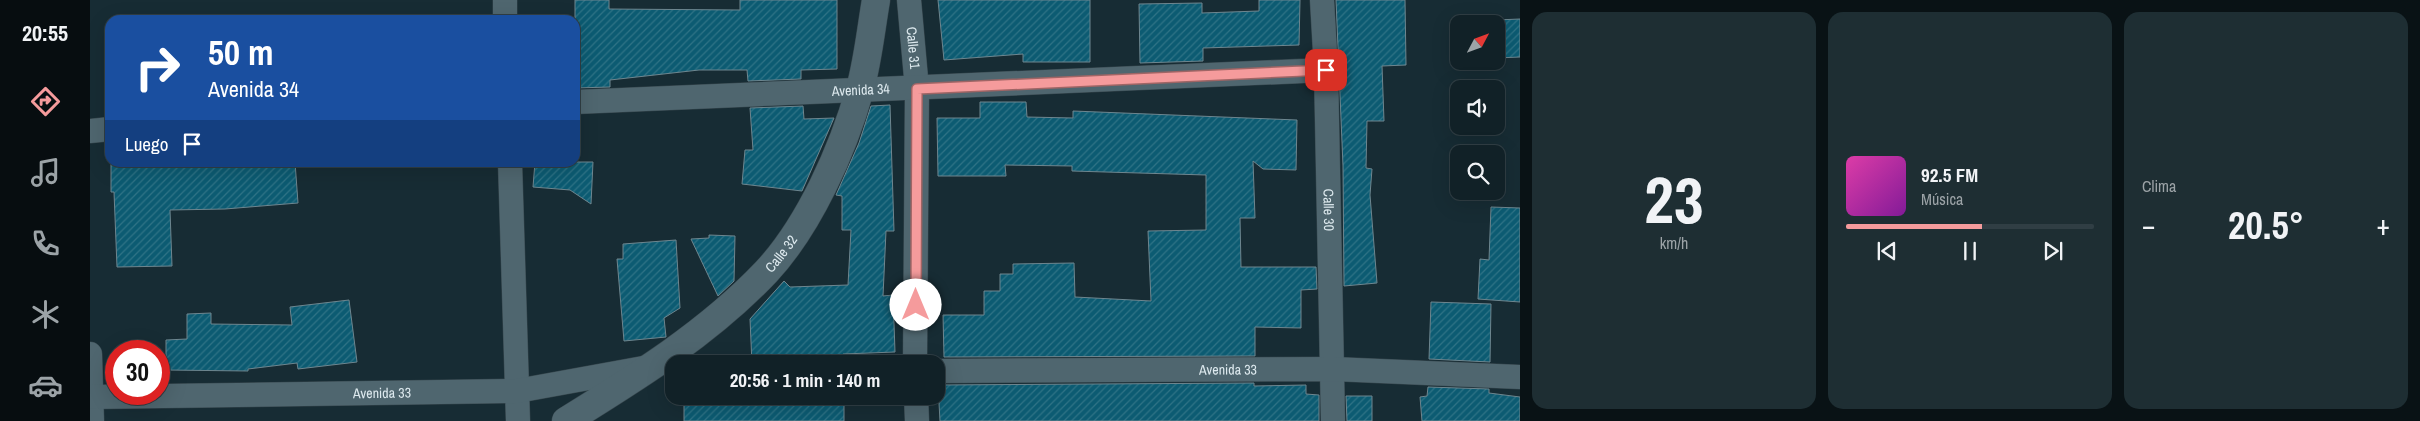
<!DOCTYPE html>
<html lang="es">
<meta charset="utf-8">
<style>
body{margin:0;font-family:"Archivo Narrow",sans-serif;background:#1e2e33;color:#f1f3f6;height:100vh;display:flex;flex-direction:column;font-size:19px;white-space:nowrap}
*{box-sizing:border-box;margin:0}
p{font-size:16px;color:#9ca3a7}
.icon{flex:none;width:28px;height:28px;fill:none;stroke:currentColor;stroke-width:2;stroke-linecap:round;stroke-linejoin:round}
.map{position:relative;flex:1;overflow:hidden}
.panel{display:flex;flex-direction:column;gap:12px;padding:12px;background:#091215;width:900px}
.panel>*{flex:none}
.banner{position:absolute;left:15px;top:15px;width:475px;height:152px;border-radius:15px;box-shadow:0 5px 20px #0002,0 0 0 1px #303e44;background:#1a4fa0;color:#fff;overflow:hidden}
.needle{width:32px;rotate:49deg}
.tools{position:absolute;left:1360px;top:15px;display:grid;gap:10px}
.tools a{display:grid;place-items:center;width:55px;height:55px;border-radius:10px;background:#112127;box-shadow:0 5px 20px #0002,0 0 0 1px #303e44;font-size:25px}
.speed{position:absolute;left:15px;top:340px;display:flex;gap:10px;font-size:25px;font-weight:700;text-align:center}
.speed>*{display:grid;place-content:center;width:65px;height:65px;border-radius:50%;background:#112127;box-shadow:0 5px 20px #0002,0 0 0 1px #303e44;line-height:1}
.speed .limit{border:8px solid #d22;background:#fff;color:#111}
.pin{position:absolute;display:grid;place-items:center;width:42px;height:42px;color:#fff;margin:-21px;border-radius:10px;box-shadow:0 2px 8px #0006}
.me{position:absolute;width:55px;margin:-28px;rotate:0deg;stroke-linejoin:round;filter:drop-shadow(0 0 4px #0008)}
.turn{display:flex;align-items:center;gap:18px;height:105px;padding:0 20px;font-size:22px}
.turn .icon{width:65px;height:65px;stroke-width:2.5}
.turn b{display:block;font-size:35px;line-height:42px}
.then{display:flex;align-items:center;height:48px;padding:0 20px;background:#0003;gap:10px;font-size:19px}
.big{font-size:38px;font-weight:700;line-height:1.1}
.panel .widget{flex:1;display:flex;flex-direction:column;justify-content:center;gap:8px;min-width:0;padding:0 18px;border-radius:15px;background:#1e2e33}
.panel .dial{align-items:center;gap:0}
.dial b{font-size:65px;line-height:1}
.song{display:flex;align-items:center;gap:15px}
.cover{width:60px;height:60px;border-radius:8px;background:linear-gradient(135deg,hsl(320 70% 55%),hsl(290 70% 35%))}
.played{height:5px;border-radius:2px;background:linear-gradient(90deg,#f59b9c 55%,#303e44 55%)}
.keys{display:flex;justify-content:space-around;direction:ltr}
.heat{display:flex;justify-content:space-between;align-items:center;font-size:28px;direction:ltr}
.panel .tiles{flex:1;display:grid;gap:12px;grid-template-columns:repeat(3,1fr)}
.trip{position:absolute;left:575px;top:355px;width:280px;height:50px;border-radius:15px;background:#112127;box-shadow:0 5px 20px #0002,0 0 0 1px #303e44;font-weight:700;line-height:50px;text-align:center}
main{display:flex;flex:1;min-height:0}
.menu{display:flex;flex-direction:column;width:90px;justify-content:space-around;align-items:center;background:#070d10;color:#9ca3a7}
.menu .icon{width:35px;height:35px}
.menu .active{color:#f59b9c}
.menu b{font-size:22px;color:#f1f3f6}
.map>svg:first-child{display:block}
</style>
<main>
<nav class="menu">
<b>20:55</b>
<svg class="icon active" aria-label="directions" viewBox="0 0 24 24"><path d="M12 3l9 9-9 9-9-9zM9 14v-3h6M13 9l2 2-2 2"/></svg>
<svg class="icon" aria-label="music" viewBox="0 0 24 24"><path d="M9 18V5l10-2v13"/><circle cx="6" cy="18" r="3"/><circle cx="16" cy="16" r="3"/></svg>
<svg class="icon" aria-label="phone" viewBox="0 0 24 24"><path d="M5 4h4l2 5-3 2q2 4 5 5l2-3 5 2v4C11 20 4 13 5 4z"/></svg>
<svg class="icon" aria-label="climate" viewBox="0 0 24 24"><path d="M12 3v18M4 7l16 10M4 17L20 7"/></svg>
<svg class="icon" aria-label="car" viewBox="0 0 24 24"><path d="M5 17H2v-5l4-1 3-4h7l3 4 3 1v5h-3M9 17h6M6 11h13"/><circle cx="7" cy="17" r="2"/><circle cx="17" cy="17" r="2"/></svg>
</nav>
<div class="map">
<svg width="1430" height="421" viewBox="0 0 1430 421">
<defs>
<pattern id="building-hatch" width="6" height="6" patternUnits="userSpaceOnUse" patternTransform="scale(1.25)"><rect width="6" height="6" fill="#0c5b72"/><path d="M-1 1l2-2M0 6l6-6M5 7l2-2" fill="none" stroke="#2f7386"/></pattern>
</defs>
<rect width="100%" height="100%" fill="#172c34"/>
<!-- building -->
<path fill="url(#building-hatch)" stroke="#6e868f" d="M485,0H519V9L650,10V0H747V69L711,70V79L658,81L657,70H609L520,80V87L485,88Z
M848,0H1000V62H933V54L854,60Z
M1169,0H1210L1209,45L1113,48V61L1050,63L1049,4L1112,3V13L1169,11Z
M1246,0H1315L1316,65L1292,66L1294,121H1277L1276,168L1282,169L1280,195L1287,283L1254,286L1253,166Z
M1430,19V57L1406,58V20Z
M890,102H936L937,117L983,118V111L1207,120L1206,170L1173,169L1163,161L1165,218H1150L1151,267H1226L1227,289L1211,290V328L1165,327V356L854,357L853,315H894V291H910V274H923V264L984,263L985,297L1061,301L1058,231L1116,230V175L982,171V166L915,165L916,176H848L847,118H890Z
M800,105L804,231H796L793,296L803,295L805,352L753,354V364H662L660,319L694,281L700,287L758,285L761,230H752V196L746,195L769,143L781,106Z
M713,106L714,119L744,118L712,191L652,184L655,150H663L660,108Z
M21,162H205L208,203L135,209L80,210L82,266L27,267L24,192H21Z
M445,162H503L501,204L480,190L443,187Z
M1401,207L1430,208V302L1388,299L1390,259L1399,260Z
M619,235L645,236L644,281L628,296L601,239L619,238Z
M586,240L590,308L574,318L576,337L534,341L527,259H533V244Z
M259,300L267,362L208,369L207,363L158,369V371L76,370V340L97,339V314L121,313V324L202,325L200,307Z
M1341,302L1401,304L1400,362L1339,359Z
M1164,383V386L1216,385V394L1229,395V421H850L848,385Z
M1338,387L1399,389V393L1430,397V421H1332L1330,397L1337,396Z
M663,396H754V421H594V402Z
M1256,396H1282V421H1257Z"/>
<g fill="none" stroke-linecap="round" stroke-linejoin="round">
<defs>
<g id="street">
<path d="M415,0V20"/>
<path id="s1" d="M819,0L827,89L825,364"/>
<path id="s2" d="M1232,0L1236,70L1243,421"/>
<path id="s3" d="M485,102L1236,70"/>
<path d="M0,131L20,129"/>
<path d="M420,162L428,421"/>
<path d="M0,354L2,421"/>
<path id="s4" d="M846,371L1243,369L1430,377"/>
<path d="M826,396L827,421"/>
<path id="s5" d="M0,397L427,391L559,367"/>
</g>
<g id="secondary">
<path id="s6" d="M476,421C547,377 618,333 676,272C719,226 753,150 770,89C778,60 781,29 786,0"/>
</g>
</defs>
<!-- street casing -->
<use href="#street" stroke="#37474e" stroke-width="25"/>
<!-- secondary casing -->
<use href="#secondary" stroke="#37474e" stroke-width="29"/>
<!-- street -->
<use href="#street" stroke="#4f666f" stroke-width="24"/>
<!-- secondary -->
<use href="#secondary" stroke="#4f666f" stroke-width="28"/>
</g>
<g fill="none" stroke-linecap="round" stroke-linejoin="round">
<defs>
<path id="route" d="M826,305L827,89L1236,70"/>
</defs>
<!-- route casing -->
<use href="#route" stroke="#9f6565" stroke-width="12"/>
<!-- route -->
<use href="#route" stroke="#f59b9c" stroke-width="9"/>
</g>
<g text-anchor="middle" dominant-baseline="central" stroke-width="5" stroke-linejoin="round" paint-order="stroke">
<!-- street labels -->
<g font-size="14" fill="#dde9ee" stroke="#172c34">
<text stroke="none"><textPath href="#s1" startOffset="48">Calle 31</textPath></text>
<text stroke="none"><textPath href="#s3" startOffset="286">Avenida 34</textPath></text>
<text stroke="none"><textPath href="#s2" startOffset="210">Calle 30</textPath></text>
<text stroke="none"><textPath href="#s6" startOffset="274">Calle 32</textPath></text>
<text stroke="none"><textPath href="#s4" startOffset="292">Avenida 33</textPath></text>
<text stroke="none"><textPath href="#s5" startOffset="292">Avenida 33</textPath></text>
</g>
</g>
</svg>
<div class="tools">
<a><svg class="needle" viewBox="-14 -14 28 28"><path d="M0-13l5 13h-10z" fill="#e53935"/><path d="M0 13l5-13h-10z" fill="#9ca3a7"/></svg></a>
<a><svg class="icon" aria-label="sound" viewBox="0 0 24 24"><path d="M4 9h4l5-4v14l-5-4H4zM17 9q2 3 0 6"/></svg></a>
<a><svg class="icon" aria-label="search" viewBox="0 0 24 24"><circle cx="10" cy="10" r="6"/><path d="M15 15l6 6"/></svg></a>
</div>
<div class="speed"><div class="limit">30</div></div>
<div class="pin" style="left:1236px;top:70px;background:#d93025"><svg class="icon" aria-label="arrive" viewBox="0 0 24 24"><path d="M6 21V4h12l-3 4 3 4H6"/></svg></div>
<svg class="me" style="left:826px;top:305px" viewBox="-20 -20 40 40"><circle r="19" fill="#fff"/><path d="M0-13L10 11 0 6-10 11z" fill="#f59b9c"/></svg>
<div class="trip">20:56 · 1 min · 140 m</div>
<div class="banner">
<div class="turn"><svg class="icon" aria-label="right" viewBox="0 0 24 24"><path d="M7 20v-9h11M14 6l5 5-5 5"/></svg><div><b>50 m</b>Avenida 34</div></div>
<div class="then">Luego<svg class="icon" aria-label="arrive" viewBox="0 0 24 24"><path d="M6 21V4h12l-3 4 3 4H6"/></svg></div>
</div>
</div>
<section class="panel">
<div class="tiles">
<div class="widget dial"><b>23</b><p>km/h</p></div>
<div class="widget">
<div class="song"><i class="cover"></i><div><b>92.5 FM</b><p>Música</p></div></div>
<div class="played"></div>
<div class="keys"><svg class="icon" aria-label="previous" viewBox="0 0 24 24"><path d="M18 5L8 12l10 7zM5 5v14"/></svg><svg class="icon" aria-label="pause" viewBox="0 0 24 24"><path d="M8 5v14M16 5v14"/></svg><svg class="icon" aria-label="next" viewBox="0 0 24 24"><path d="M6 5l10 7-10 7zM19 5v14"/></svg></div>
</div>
<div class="widget"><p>Clima</p>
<div class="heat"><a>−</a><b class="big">20.5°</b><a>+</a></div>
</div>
</div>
</section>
</main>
